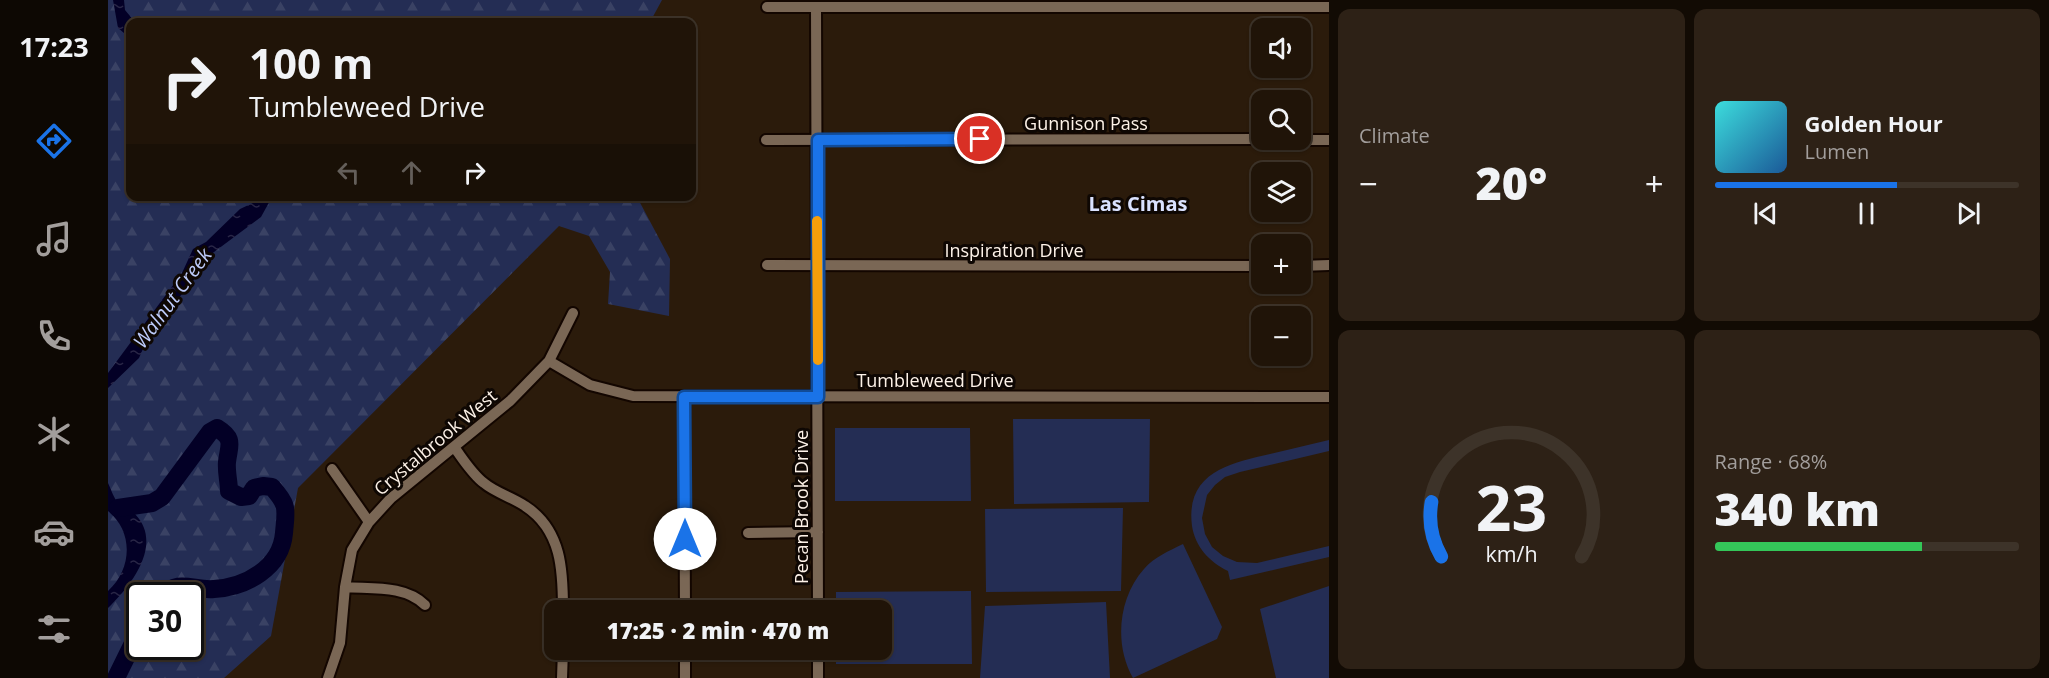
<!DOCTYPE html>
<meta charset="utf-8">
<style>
body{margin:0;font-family:"Open Sans",sans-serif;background:#2d2116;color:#f1f3f6;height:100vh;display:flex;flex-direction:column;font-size:22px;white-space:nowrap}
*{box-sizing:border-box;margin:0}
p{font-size:20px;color:#a29e9c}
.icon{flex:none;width:33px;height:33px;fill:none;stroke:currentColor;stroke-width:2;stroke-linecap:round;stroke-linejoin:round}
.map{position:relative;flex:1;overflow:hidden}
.drawer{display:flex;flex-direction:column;gap:9px;padding:9px;background:#120b04;width:720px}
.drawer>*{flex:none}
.top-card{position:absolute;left:18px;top:18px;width:570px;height:183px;border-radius:12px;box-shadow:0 2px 4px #0004,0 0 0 2px #3d3329;background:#201408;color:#f1f3f6;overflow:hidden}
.tools{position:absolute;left:1143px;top:18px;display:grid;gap:12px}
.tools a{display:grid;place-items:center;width:60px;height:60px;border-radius:12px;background:#201408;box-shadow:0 2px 4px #0004,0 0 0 2px #3d3329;font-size:30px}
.speed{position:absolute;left:18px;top:582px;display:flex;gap:12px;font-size:30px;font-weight:700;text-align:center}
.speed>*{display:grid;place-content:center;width:78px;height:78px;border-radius:50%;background:#201408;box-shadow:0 2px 4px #0004,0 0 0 2px #3d3329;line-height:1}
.speed .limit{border:3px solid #111;border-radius:9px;background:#fff;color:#111}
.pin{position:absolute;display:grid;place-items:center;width:51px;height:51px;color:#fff;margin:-26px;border:3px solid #fff;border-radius:50%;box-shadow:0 2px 6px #0007}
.me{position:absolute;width:66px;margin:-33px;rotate:0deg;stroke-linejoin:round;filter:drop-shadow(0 0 4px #0008)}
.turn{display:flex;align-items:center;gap:21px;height:126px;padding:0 24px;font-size:27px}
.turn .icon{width:78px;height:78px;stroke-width:2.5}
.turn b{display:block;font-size:42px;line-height:51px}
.lanes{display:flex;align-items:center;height:57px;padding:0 24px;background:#0003;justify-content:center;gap:30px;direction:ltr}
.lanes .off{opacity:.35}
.big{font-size:45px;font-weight:800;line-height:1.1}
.drawer .card{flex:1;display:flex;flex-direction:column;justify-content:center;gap:9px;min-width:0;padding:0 21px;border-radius:12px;background:#2d2116}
.drawer .dial{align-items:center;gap:0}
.dial svg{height:156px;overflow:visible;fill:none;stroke:#3d3329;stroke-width:7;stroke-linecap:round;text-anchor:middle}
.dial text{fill:#f1f3f6;stroke:none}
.song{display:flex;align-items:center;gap:18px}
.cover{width:72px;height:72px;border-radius:9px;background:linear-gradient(135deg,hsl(180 70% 55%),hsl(210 70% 35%))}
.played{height:6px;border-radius:3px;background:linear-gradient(90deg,#1a73e8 60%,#3d3329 60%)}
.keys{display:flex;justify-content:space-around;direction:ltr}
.heat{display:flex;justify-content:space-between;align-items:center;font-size:33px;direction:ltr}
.charge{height:9px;border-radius:4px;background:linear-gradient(90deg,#34c759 68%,#3d3329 0)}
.drawer .tiles{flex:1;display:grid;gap:9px;grid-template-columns:repeat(2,1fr)}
.trip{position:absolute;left:436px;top:600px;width:348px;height:60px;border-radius:12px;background:#201408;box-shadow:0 2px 4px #0004,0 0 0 2px #3d3329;font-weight:800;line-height:60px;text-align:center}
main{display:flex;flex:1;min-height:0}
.tabs{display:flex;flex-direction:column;width:108px;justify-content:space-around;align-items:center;background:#0d0803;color:#a29e9c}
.tabs .icon{width:42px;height:42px}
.tabs .on{color:#1a73e8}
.tabs b{font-size:27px;color:#f1f3f6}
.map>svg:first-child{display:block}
</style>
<main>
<nav class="tabs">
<b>17:23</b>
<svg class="icon on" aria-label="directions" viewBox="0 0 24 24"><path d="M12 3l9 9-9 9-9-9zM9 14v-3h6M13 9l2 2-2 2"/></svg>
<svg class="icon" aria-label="music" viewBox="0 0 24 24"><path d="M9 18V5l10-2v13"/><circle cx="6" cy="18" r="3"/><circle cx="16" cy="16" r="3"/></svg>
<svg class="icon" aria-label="phone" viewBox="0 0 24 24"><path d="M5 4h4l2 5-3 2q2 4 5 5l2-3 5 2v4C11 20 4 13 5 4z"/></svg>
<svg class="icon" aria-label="climate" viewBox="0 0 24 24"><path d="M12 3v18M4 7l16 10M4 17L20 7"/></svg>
<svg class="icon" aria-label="car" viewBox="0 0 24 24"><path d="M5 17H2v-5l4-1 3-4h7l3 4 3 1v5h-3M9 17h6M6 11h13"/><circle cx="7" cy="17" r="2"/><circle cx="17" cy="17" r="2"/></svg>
<svg class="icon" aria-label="filters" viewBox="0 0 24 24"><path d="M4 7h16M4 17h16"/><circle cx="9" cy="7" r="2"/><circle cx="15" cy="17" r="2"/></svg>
</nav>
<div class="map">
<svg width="1221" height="678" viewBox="0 0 1221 678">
<defs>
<pattern id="forest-firs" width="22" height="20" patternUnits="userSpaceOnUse" patternTransform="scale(1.5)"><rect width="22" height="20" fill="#242d54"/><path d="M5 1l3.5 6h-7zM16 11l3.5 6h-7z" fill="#3a4264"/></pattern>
<pattern id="water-ripples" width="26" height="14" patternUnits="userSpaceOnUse" patternTransform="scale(1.5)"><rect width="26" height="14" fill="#030026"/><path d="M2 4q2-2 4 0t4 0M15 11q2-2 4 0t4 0" fill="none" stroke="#292646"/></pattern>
</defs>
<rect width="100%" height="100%" fill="#2b1b0b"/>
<!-- forest -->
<path fill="url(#forest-firs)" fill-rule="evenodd" d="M0,0H554L542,22H22V196L529,197L562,259L561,316L500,304L502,272L481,236L451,226L190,488L163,636L116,678H0ZM32,596H82V646H32Z"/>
<!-- pitch -->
<path fill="#242d54" d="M905,419H1042L1041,502L906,504Z
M727,428H862L863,501H727Z
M1221,440V451L1132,472L1117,477L1107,485L1099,495L1094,518L1097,534L1104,547L1115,556L1129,562L1149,563L1221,546V557L1122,580L1120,571C1101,562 1087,546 1084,526C1077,472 1123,463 1162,454C1182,449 1201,445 1221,440Z
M1015,508L1013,591L878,592L877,509Z
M1075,544L1114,627L1109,639L1025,678C1006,645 1010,598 1036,569C1046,557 1061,551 1075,544Z
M1221,586V678H1168L1152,609Z
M863,591L864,664H728V650H774V610H728V592Z
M998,602L1002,678H872L877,606Z"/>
<!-- water -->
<path fill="url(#water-ripples)" d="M5,0H16L17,10L27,22H22V38L10,28Z
M151,197H164L153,217L98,258L84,283L65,304L52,328L38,342L31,358L0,388V373L74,273L85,249L98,242L132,209L149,201Z
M0,483C3,489 6,499 11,504C15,508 22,510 27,514C56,544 23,586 0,608V591C24,569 26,532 0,511Z"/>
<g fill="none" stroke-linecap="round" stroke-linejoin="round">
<!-- river -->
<path stroke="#030026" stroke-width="18" d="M10,508L44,503L54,497L102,432L109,428C127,439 121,445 119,462C118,471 121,482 121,491L133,497L141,496L146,488L155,486L164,487C181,506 178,509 176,533C173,568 138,587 106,589C85,591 71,578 54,596
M8,678L32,629"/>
<defs>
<path id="minor" d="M659,7H1221
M708,8L710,610
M658,140L1154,139
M1185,140H1221
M659,265L1154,266
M1192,266L1221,265
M441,361L482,385L525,396L1221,397
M576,397L577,610
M346,447C355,459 364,474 376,483C388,493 404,497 417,506C454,530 455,571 455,610
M224,469L261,522
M640,533L710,532
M237,587C264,589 297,585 317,605
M577,650V678
M710,650V678
M220,678L232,643L237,587L244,550L261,522L283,498L402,401L441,361L465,313
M454,678L455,650"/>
</defs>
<!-- minor casing -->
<use href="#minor" stroke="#130600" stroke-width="14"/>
<!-- minor -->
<use href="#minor" stroke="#7a6755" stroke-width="10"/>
</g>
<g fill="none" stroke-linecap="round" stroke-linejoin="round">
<defs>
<path id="route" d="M577,539L576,397H710V140L872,139"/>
</defs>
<!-- route casing -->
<use href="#route" stroke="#114b97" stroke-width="15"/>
<!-- route -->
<use href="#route" stroke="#1a73e8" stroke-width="10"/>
<!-- slow -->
<path stroke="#f59e0b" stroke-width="10" d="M709,221L710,360"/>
</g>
<g text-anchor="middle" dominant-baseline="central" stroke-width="6" stroke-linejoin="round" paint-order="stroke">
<!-- street labels -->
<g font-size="18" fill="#fdf2e8" stroke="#0e0703">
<text x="978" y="123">Gunnison Pass</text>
<text x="906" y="250">Inspiration Drive</text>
<text x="827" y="380">Tumbleweed Drive</text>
<text transform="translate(327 442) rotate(-40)">Crystalbrook West</text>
<text transform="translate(693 507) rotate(-90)">Pecan Brook Drive</text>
</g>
<!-- neighbourhood labels -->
<g font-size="20" font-weight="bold" fill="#dae2ff" stroke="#0e0703">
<text x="1030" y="203">Las Cimas</text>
</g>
<!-- water labels -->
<g font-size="20" font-style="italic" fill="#bdcbfa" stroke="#0e0703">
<text transform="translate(64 298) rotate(-54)">Walnut Creek</text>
</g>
</g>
</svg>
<div class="tools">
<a><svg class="icon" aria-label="sound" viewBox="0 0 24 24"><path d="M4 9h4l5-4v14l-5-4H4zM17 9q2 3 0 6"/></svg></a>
<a><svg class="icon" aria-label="search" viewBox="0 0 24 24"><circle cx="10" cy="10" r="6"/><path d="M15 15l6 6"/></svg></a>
<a><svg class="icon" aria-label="layers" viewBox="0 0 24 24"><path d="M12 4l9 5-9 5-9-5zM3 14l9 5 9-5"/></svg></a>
<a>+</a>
<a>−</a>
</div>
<div class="speed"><div class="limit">30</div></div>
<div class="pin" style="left:872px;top:139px;background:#d93025"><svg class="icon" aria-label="arrive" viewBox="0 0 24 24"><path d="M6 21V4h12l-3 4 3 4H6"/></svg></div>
<svg class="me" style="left:577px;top:539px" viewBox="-20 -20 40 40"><circle r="19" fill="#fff"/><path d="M0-13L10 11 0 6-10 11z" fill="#1a73e8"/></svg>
<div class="trip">17:25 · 2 min · 470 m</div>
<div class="top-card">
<div class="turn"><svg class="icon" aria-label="right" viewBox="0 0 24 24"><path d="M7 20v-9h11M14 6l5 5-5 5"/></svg><div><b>100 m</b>Tumbleweed Drive</div></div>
<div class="lanes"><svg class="icon off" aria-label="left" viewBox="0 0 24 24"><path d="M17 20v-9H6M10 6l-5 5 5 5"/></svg><svg class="icon off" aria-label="ahead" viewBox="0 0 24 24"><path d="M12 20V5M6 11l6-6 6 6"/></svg><svg class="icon" aria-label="right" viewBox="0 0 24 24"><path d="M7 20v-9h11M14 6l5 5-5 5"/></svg></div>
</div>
</div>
<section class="drawer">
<div class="tiles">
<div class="card"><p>Climate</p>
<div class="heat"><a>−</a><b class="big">20°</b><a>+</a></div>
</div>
<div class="card">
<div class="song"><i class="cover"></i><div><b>Golden Hour</b><p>Lumen</p></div></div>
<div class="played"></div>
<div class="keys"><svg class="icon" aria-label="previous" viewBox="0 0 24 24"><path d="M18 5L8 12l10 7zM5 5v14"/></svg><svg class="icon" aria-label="pause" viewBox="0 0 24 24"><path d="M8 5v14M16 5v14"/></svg><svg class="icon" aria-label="next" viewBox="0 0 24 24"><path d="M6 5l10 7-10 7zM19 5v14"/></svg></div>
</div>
<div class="card dial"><svg viewBox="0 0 100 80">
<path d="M14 69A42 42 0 1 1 86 69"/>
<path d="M14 69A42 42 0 0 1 9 41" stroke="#1a73e8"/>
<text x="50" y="56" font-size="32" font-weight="700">23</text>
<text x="50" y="72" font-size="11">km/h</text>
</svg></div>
<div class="card"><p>Range · 68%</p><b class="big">340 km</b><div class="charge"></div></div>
</div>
</section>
</main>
